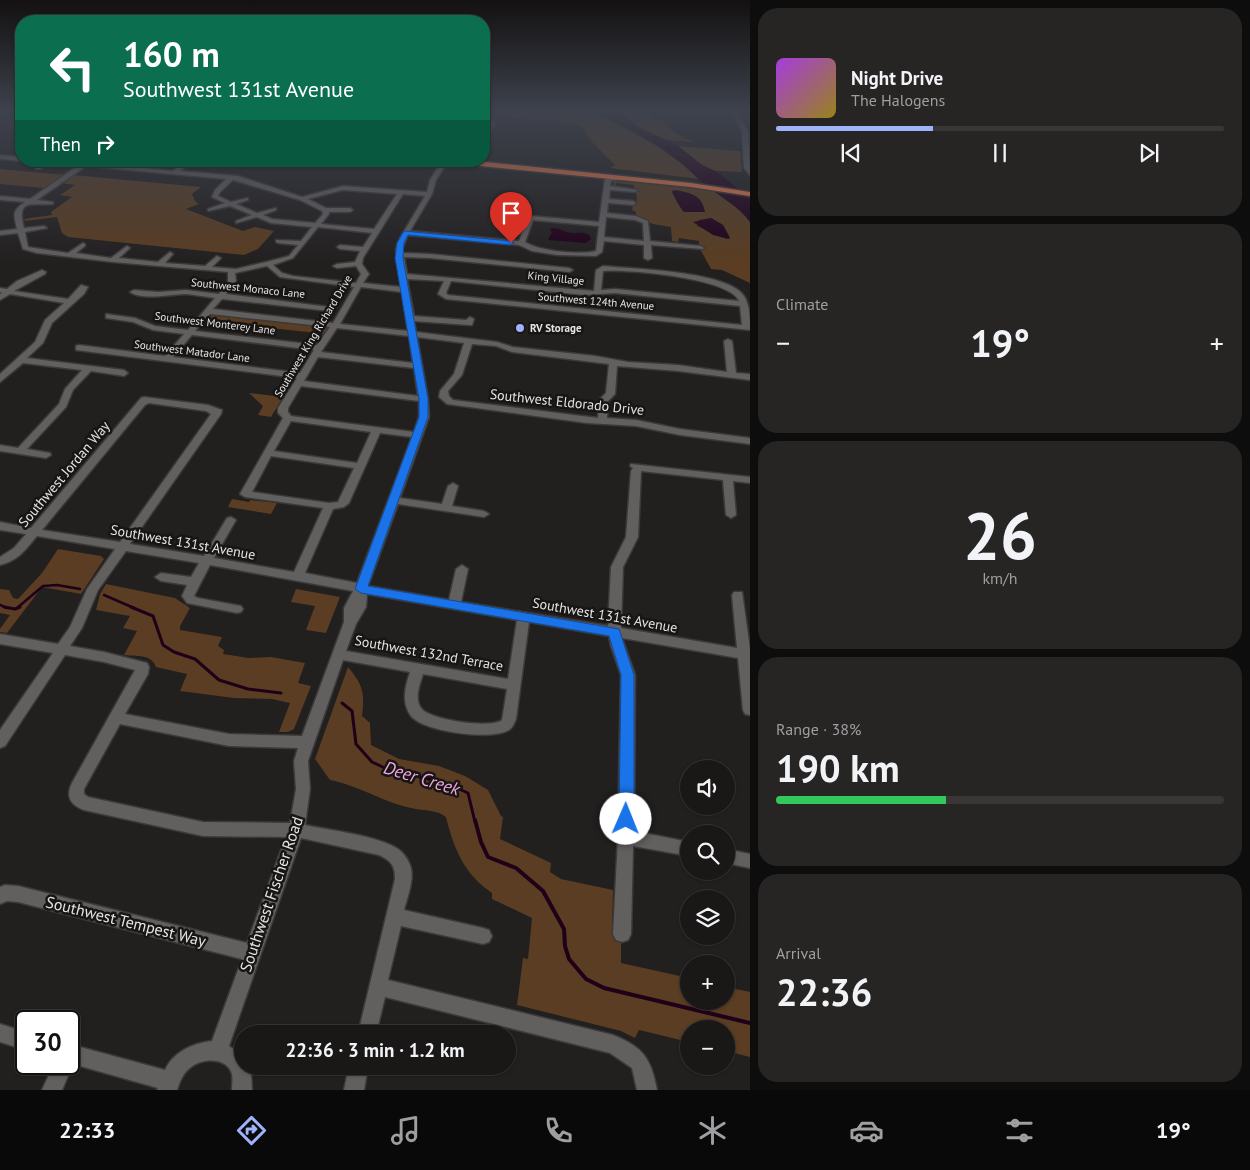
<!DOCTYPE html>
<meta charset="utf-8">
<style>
body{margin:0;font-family:"PT Sans",sans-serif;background:#272424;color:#f1f3f6;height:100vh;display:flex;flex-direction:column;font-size:19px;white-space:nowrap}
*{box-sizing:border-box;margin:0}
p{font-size:16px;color:#9f9fa1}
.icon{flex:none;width:28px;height:28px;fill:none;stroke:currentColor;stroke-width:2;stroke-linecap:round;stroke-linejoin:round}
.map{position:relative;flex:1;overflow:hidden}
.side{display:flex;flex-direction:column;gap:8px;padding:8px;background:#0e0d0d;width:500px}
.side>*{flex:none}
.banner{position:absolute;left:15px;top:15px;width:475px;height:152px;border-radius:20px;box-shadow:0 1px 4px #0004,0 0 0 1px #383636;background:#0b6e4f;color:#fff;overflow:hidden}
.buttons{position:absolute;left:680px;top:760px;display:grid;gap:10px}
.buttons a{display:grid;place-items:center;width:55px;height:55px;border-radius:50%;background:#1a1717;box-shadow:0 1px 4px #0004,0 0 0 1px #383636;font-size:25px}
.speed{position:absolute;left:15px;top:1010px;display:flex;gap:10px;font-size:25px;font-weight:700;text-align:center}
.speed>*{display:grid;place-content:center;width:65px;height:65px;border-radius:50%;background:#1a1717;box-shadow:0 1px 4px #0004,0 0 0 1px #383636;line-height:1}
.speed .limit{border:2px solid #111;border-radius:8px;background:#fff;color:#111}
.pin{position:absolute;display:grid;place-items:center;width:42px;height:42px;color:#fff;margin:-51px -21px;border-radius:50% 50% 50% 0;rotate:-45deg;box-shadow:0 0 5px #0007}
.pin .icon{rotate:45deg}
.me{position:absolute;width:55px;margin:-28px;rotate:1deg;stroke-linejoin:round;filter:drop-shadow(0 0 4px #0008)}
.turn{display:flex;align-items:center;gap:18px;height:105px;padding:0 25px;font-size:22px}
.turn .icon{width:65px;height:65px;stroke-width:2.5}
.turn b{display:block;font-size:35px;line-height:42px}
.then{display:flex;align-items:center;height:48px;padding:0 25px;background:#0003;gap:10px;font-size:19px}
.big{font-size:38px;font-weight:800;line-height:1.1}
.side .card{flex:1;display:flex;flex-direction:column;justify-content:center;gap:8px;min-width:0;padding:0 18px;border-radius:20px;background:#272424}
.side .dial{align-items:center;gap:0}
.dial b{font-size:65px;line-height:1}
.song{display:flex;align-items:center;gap:15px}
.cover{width:60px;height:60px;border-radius:8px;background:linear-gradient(135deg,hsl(280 70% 55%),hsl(50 70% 35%))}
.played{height:5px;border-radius:2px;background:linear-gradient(90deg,#9fb3fd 35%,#383636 35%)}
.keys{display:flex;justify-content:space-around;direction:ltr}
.heat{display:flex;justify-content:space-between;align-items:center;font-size:28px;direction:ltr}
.charge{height:8px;border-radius:4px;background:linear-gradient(90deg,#34c759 38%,#383636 0)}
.trip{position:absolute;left:234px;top:1025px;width:282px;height:50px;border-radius:25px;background:#1a1717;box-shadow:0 1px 4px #0004,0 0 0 1px #383636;font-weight:800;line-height:50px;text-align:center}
.tabs{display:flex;height:80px;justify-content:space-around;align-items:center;background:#0a0909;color:#9f9fa1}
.tabs .icon{width:35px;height:35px}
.tabs .on{color:#9fb3fd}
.tabs b{font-size:22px;color:#f1f3f6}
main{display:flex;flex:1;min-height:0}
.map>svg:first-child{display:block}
</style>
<main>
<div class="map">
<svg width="750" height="1090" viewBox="0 0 750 1090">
<rect width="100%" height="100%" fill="#221f1f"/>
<!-- green -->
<path fill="#5a3d22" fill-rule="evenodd" d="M497,111H587L610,120L657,146L689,169L699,179L610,168L615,165L593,143L580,125L546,120L484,116V114H497Z
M612,111H660L663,113L649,114L652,119L661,120L675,133L693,142C685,141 677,142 669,140C648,136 631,120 612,111Z
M676,146L740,151L742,172L705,170Z
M0,169L65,175L44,188L0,184Z
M73,175L201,187L192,194L195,201L199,204L186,209L243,231L255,227L274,231L258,249L244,255L68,237L62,233L57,217L25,221L24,219L52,215L51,212L72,197L60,195L75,185L61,183Z
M623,180L711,189L744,213L750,222V283L722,270L711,269L699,247V241L679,238L678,242L672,241L671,227L653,224L636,217V212L632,210L633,204L637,201L636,190H634V185L616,183L615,188H613L614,181ZM711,218L723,225L730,237L727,239C715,236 708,230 697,226L699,220Z
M212,314L329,327H330L326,334L206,321Z
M249,393L283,397L271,417L258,415L263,406Z
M232,499L249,502L250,500L277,503L271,514L228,507Z
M58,549L101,556L104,559L81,594L42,587L7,633L0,632V629L10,615L0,613V589L9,590L13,598L18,599L42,573Z
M106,584L175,598L190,608L180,626V630L222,637L218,646L224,650L223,654L249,658L271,657L305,663L298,683L311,686L294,729L288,732H279L290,703L272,699L234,698L180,691L187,674L156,667C151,653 136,657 124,655L137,631L123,628L130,616L96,610L100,594Z
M296,589L340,597L326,633L306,630L315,606L291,602Z
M348,667C363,685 365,693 362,716L370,723L371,745L399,759L439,766L465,776L488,790L501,816L503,817L500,839L551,863L550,872L561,879L613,890L612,933L621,936V963L689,978V1001H726V987L750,992V1057L726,1051V1029H689V1042L639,1030L635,1038L621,1031L517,1005L523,958L528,959L532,918L492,899V893C464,874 454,849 446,817C437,810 427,811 416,809C389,805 360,786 330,780L315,759Z"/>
<!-- water -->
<path fill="#200019" d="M587,111H612L625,117L638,127L677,145L701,164L719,173L750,199V222C739,207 724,199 709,188C697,179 687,167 675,158C649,138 618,123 587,111Z
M675,190C690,193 702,194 705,212H684C681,209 672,194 672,191Z
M711,218L723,225L730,239L713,235L693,222Z
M551,228C558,228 561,230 567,232C576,235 582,230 590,236L591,239L586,243L548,240L552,232L550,231Z"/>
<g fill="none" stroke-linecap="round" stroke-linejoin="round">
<!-- stream-far2 -->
<path stroke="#200019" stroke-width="2.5" d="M104,595L134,608
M0,605L7,608
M17,608L43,586L57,585L80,589"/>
<!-- stream-far1 -->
<path stroke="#200019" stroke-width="3" d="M4,607L15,609L20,607
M131,607L153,616L163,645L174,652L195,659L219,680L248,689L281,693
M342,703L352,711L356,744L372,762L389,770L446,783L468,793L475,822"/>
<!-- stream -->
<path stroke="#200019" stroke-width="4" d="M475,820L481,842L488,857L516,868L543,891L564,929L565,946L569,959L586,979L604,988L750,1023"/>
<defs>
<path id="minor" d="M1,111H8L0,114Z
M731,111H736L748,131L750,175L744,168L742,131Z
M491,121L495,122L487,141L484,143V136Z
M0,155L21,157V161L0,159Z
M45,161L85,162L173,171L185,161H192L180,171L238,176L302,197L343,186L427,192L430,180L442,161H448L436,180L432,194L410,231L519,241L528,218L531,216L599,222L605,179L623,176L625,179L611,181L610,186L638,190L635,192L610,190L609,199L633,201L636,203L633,205L608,203L607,213L636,216L648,221L650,241L701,246L704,248L703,249L651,245L652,258L648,260L644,258V245L604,241L602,252L596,256L557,255L532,251L519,245L408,235L402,249L403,253L430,254L569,268L573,270L569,272L430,258L404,257L407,274L594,291L596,270L603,266C633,269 728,271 744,296C750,305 750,320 750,330L446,299L438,294L444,281L407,279L414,316L466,320L470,317L474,319L472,325H469L414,321L416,332L497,342L513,347L595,356L628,362L678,365L727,372L724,341L728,339L732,341L736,373L750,374V380L678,371L617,366L615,394L608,401L607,418L636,420L680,429L750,438V444L680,435L636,426L587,423L447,404L439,397L440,391L454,374L464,343L417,337L428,399L429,417L400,498L442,504L448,486L453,483L458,486L452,506L484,511L489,514L484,517L398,504L368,586L449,600L456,569L462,565L468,569L461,602L608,626L611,567L626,537L631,471L633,468L630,466L631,464L750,477V483L733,481L736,515L731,518L726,515L723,480L641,471L638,537L623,567L621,628L737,648L732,595L734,592H742L750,649V715L745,714L743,710L738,658L622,638L635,675L634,831L689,842V856L633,846L631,934L628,940L622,942L616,940L613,934L618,837L621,675L611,646L609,636L529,622L516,719C514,724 512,729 507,731C489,740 424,732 411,716C401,702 405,687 410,672L343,660L308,761L310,789L305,825C328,830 380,836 398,849C404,853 409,861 411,868C414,881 407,898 404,910L483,928L489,930L492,936L489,942L483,944L401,926L388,980L613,1035C643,1047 651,1058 657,1090H637L632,1068L610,1053L385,997L376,1034H358L395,879C395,865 391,861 379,855L301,838L229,1046L241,1054L242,1066H248L251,1073L252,1090H232C232,1085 233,1079 232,1074C227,1057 203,1058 191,1067C183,1073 180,1081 177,1090H157L158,1088L73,1064L62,1090H42L54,1064H69V1044L165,1070C173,1052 193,1043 212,1041L242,959L18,902L7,901L0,904V887L5,885L18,886L247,943L286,837L203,836L84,810C71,805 65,797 72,783L135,670L104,662L65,655L5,746L0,748V730L53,653L0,644V634L58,644L70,627L87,589L115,549L37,536C25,550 19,560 0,565V557L14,548L26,534L0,530V522L31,528L141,398L144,397L208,405L222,410L221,414L130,544L204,556L227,518L231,517L236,520L214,558L294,572L323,508L245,497L240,494L283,418L278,413V408L297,378L76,350V346L79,345L165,356L184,334L153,330L133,322L106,318V314L135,318L155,326L188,330L215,298C206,297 196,295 187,294C171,294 143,301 130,292L134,290L158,292L186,290L219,294L228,281V272L113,262L37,253L23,249L18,233L0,235V231L17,229C14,215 11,211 25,202L0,200V196L30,199L79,165L50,163L40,169H36V167ZM86,166L226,179L215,190L212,197L225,203L208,209V211L230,206L252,215L236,221V223L257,217L271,223L312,227L301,241L276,240V242L278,243L298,245L289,256L266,262L236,269L212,267L221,258L217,256L205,266L165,263L173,254L170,252L158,262L119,258L130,248L127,246L111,258L76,253L85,246V244L83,243L68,253L28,247L25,232L47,228L44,226L24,228C16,197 32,206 53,204V202L37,200ZM233,180L300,200L322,211L323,214L315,223L272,219L263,215L276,210V208L257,213L236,204L248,200V198L231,202L218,196L220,192ZM343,190L397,194L374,229L321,224L329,214V212H350L353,210L350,208H326L308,199ZM403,194L425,196L400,238L396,249L401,287L363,283L369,274L362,264L363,258ZM606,217L635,220L643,223L644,241L604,237ZM533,220L599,226L596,251C579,255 539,251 525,242ZM318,227L372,233L363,247L340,245L337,247L340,249L360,251L355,262L337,264L333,266L337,268L356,266L361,274L356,283L293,276L282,273L273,265L293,258ZM267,266L280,277L354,287L333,323L213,309L222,299L329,311L333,309L329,307L226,294L236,281L235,273ZM603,271C627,269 730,278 739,301L615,289L601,290ZM451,281L584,295L615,293L740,306L742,325L448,295L446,293ZM361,287L402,292L408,331L340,324ZM210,314L330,327L317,345L195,331ZM337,328L409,336L413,363L321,352ZM192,335L314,350L300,373L173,357ZM472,344L496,346L512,352L609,364L606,393L599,400L598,418L453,400L449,396L448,391L462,375ZM318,357L414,368L418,396L304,381ZM301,386L419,401V417L414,432L291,416L288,412V408ZM149,403L206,411L211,414L120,542L42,530L145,405ZM291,421L371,432L357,463L274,451ZM380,433L412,437L357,583L305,573L333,509L344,507L349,503ZM271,456L354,468L338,502L329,503L252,492ZM126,551L199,563L191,577L161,573L155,577L161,581L187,585L182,596L187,603L237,613L241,612L243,609L241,606L198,598L194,596L210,565L353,591L344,608V622L302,736L229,734L125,714L148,674L149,667L147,663L104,652L70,646L82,628L98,590ZM367,594L517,620L508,679L346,651L356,624L366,607ZM423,674L507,689L502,720C491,729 429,720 421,708C414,698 420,684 423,674ZM120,724L229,746L298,748L294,761L296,789L290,823L203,822L88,797L84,794V789Z
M42,270L46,272L45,274L14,291L68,299L81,285L88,287L84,294L52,323L43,343L27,358L124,370L128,373L124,376L91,371L73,390L66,407L27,449L50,453L51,455L46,458L0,451V445L18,448L59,404L65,389L82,370L23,363L0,382V374L35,342L45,320L64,303L10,294L0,300V294L2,293L0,292V288L7,289L17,281Z
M726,849L750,854V868L726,863Z
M0,1024L26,1032V1050L0,1042Z
M349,1066H368L364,1090H344Z"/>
<path id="highway" d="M447,161H476L691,183L750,192V196L691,187L451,163Z"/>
</defs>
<!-- minor casing -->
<use href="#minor" stroke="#3b3939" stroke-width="3"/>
<!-- highway casing -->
<use href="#highway" stroke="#3b3939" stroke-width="3"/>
<!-- minor -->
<use href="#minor" fill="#625f5f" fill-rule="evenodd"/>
<!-- highway -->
<use href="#highway" fill="#f27747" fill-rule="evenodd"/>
</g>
<!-- sky -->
<linearGradient id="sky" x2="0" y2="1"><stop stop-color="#131111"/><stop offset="0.42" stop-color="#3e424d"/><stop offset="1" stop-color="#3e424d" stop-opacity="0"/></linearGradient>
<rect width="750" height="264" fill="url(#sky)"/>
<!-- route -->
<path fill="#1a73e8" stroke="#114b97" d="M404,231L511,241L514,243L511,245L408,235L404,243L403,258L428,399V417L368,586L619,629L634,675V819L632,824L626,826L621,824L619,819L621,675L609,636L361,593L355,589L419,417V399L395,258L397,243Z"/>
<!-- markers -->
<circle fill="#9fb3fd" stroke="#181515" stroke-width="2" cx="520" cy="328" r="5"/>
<g text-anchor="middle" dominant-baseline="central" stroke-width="5" stroke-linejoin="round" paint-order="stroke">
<!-- far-street labels -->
<g font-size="11" fill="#e5e3e3" stroke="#181515">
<text transform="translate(556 278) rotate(6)">King Village</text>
<text transform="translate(248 288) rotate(6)">Southwest Monaco Lane</text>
<text transform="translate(596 301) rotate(5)">Southwest 124th Avenue</text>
<text transform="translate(215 323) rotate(7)">Southwest Monterey Lane</text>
<text transform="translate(313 336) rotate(-59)">Southwest King Richard Drive</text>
<text transform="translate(192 351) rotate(7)">Southwest Matador Lane</text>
</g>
<!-- far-poi labels -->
<g font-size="11" font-weight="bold" fill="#e5e3e3" stroke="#181515" text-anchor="start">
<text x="530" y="328">RV Storage</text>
</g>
<!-- street labels -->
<g font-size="14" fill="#e5e3e3" stroke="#181515">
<text transform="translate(567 402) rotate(6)">Southwest Eldorado Drive</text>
<text transform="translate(64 474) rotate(-50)">Southwest Jordan Way</text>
<text transform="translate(183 542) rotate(10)">Southwest 131st Avenue</text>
<text transform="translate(605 615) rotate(10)">Southwest 131st Avenue</text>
<text transform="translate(429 653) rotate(10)">Southwest 132nd Terrace</text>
</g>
<!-- near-street labels -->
<g font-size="16" fill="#e5e3e3" stroke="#181515">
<text transform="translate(271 894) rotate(-71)">Southwest Fischer Road</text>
<text transform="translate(126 921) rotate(14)">Southwest Tempest Way</text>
</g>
<!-- near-water labels -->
<g font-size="18" font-style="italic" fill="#f1a6de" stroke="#181515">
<text transform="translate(422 778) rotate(17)">Deer Creek</text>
</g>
</g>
</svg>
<div class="buttons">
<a><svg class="icon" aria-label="sound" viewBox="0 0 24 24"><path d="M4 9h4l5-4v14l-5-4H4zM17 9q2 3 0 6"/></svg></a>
<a><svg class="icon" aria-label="search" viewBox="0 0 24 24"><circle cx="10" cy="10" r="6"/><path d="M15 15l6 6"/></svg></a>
<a><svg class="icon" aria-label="layers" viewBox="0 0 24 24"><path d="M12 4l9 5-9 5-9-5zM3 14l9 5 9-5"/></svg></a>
<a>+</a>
<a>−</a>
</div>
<div class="speed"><div class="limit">30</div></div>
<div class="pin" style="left:511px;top:243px;background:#d93025"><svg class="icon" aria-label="arrive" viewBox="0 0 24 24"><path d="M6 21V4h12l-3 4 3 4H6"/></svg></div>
<svg class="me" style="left:626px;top:819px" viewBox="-20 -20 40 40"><circle r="19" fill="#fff"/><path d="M0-13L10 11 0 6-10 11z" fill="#1a73e8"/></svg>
<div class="trip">22:36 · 3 min · 1.2 km</div>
<div class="banner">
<div class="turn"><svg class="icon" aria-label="left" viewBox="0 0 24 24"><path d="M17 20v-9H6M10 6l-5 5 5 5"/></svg><div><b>160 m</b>Southwest 131st Avenue</div></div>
<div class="then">Then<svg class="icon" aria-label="right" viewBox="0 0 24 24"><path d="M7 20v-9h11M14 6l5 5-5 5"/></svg></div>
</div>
</div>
<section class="side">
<div class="card">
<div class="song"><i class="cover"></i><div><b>Night Drive</b><p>The Halogens</p></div></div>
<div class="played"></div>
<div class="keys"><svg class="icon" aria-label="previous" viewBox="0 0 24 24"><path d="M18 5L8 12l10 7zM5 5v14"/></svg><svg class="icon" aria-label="pause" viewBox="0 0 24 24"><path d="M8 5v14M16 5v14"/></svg><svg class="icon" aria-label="next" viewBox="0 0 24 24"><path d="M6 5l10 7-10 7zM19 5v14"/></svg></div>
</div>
<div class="card"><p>Climate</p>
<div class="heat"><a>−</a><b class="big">19°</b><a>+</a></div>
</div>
<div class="card dial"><b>26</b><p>km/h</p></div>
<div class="card"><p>Range · 38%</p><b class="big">190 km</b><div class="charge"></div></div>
<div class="card"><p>Arrival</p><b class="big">22:36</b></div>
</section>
</main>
<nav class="tabs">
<b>22:33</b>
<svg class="icon on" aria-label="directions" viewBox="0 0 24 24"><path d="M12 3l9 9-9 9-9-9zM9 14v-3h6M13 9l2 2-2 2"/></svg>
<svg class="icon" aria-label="music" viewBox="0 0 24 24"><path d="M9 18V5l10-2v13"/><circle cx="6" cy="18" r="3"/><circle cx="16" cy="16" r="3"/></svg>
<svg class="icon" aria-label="phone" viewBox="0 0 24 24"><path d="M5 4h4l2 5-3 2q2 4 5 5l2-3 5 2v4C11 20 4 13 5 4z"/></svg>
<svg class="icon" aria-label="climate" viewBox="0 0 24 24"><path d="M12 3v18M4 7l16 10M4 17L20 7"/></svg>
<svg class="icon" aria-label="car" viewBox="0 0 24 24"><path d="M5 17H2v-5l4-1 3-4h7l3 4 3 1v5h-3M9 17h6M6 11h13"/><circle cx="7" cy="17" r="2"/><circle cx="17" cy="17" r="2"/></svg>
<svg class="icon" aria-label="filters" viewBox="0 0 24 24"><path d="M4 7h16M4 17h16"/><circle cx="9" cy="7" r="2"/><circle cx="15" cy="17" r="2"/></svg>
<b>19°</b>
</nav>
